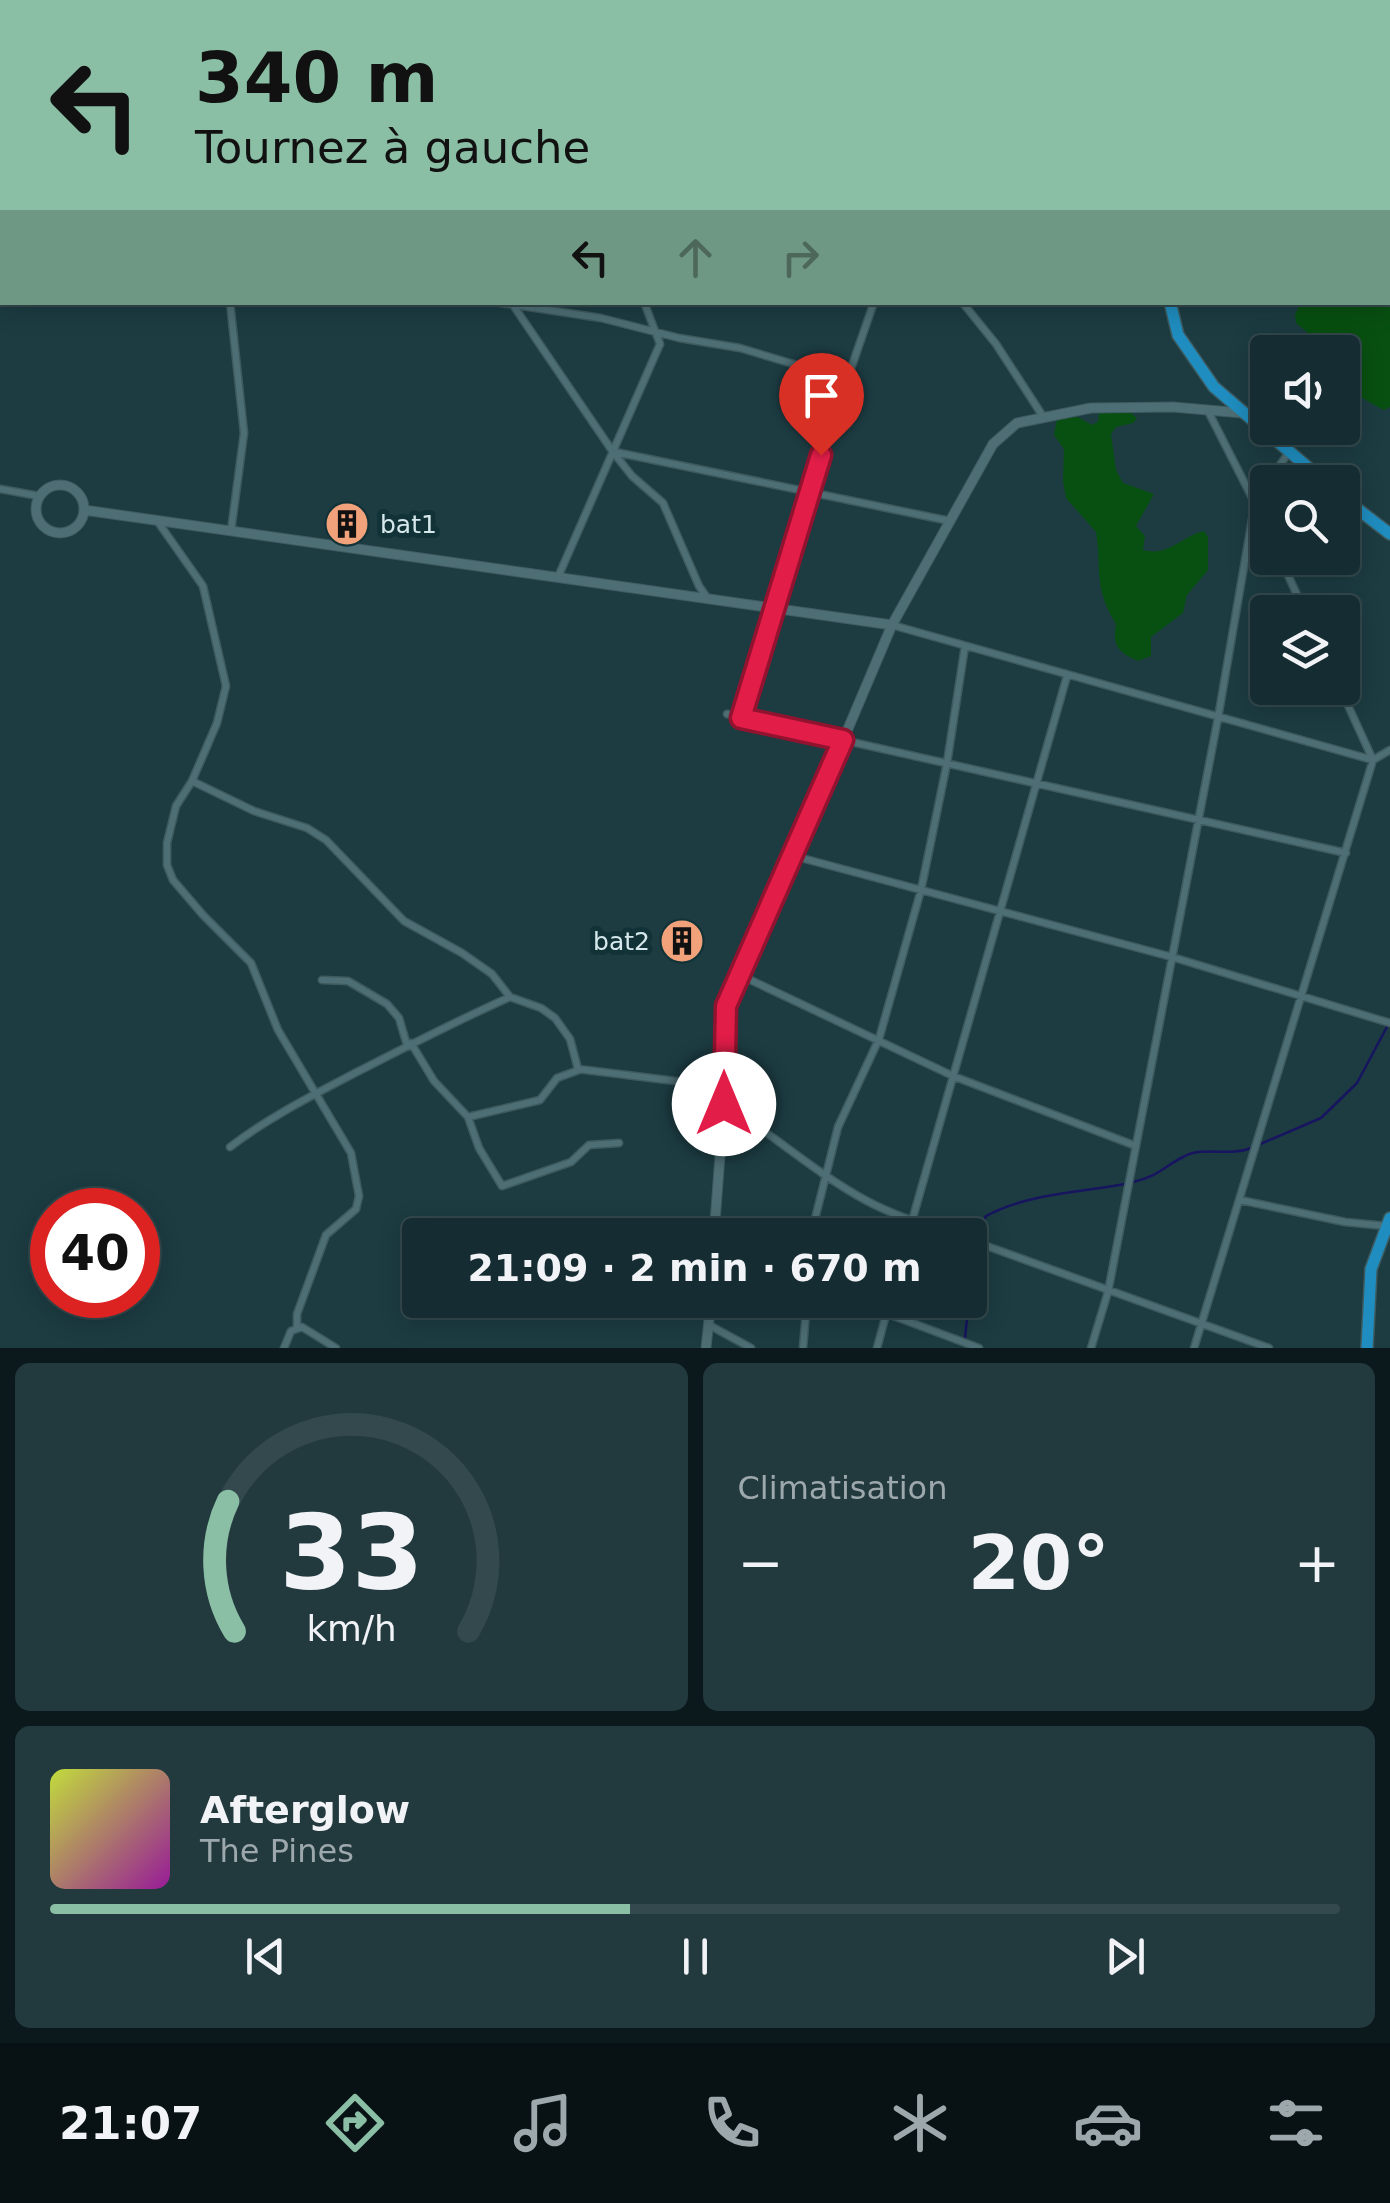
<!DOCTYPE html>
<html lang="fr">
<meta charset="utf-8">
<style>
body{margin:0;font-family:"DejaVu Sans",sans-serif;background:#22393e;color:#f1f3f6;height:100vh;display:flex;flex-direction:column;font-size:38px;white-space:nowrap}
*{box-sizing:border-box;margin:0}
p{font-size:32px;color:#9da8ac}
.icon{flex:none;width:55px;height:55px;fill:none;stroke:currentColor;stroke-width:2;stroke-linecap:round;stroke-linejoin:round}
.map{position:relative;height:1348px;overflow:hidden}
.sheet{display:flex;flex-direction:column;gap:15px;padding:15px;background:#0c191c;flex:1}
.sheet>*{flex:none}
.banner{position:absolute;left:0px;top:0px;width:1390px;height:305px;box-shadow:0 5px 25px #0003,0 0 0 2px #34494d;background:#8abfa5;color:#111;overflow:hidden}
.tools{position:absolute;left:1250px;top:335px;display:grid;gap:20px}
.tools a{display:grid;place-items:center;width:110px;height:110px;border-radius:10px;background:#152d32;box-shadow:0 5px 25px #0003,0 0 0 2px #34494d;font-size:50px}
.speed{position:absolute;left:30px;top:1188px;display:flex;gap:20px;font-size:50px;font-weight:700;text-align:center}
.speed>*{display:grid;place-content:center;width:130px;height:130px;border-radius:50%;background:#152d32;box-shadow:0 5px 25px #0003,0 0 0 2px #34494d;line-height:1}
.speed .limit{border:15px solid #d22;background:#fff;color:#111}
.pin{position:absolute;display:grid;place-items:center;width:85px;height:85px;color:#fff;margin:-102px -42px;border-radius:50% 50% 50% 0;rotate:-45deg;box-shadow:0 0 10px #0007}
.pin .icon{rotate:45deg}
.me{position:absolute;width:110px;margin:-55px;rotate:0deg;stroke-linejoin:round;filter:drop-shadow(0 0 8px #0008)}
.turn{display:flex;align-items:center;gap:35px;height:210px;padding:0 30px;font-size:45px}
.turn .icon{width:130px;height:130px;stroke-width:2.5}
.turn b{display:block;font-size:70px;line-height:85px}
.lanes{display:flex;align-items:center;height:95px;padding:0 30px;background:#0003;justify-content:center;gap:50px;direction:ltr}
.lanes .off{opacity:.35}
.big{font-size:75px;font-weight:700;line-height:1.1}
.sheet .card{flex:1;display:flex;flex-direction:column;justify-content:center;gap:15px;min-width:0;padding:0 35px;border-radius:15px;background:#22393e}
.sheet .dial{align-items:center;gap:0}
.dial svg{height:260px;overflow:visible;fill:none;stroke:#34494d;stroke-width:7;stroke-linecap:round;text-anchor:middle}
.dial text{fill:#f1f3f6;stroke:none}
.song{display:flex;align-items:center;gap:30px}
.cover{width:120px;height:120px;border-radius:15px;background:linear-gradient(135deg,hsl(70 70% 55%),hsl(300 70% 35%))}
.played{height:10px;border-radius:5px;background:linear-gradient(90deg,#8abfa5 45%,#34494d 45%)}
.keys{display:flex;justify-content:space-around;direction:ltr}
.heat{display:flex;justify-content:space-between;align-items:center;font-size:55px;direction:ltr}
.sheet .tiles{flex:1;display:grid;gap:15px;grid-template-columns:1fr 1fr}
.card:last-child{grid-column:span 2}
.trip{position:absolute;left:402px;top:1218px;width:585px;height:100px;border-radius:10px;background:#152d32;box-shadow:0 5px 25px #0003,0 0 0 2px #34494d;font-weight:700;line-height:100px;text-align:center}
.dock{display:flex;height:160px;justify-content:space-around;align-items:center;background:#081214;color:#9da8ac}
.dock .icon{width:70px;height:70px}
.dock .current{color:#8abfa5}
.dock b{font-size:45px;color:#f1f3f6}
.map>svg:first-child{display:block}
</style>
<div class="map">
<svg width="1390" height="1348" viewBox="0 0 1390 1348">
<rect width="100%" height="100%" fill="#1c3c42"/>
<!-- green -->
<path fill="#085011" d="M1388,252H1390V407L1384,410C1357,396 1342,389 1342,352H1320L1307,332L1296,323L1295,314L1299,307L1296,303L1388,302Z
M1127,410L1137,418L1133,423L1116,427L1111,434L1116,470L1123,483L1154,494L1136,526L1145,536L1143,550C1169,557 1182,536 1204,531L1208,537V570L1187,595L1183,613L1151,637V656L1138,661C1118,652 1112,646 1116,624C1093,587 1102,571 1096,532L1066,498L1063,481L1064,449L1054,435L1057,419L1078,417L1092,425L1098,422L1099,413Z"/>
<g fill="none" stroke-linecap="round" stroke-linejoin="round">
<!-- stream -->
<path stroke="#171460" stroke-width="2.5" d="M1258,1145L1321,1118L1357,1083L1389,1023
M1133,1182C1158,1177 1164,1166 1185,1156C1204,1146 1230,1157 1251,1148
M970,1291L978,1236L986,1216C1030,1193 1077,1193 1125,1184
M965,1338L969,1300"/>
<defs>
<path id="minor" d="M672,0L673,2
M1367,0V2
M260,2L261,0
M460,2V0
M642,2L647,0
M1001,2L1002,0
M1301,2L1302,0
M0,37L2,40
M1388,48L1390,53
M1388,69H1390
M230,302L244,433L231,531
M495,302L601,318L679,338L740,348L847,380
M962,302L996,344L1044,418
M515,308L613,452L632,476L663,503L699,586L708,599
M1208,411L1268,529
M615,452L950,521
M1268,482L1289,452
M0,489L39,496
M158,522L203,586L226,686L217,723L192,781L176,806L167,843V865L173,880L203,915L251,963L278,1030L351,1153L359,1196L356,1209L326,1235L297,1314V1327
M1280,558L1305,612
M558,577L660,344L644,302
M892,625L1373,760L1390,750
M727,714L1346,853
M741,717L808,493L874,302
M192,781L254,811L307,828L326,840L404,921L462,953L492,974L510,997L541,1008L555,1018L570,1039L578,1069L724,1087
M794,856L1172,957L1390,1023
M740,975L953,1076L1136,1146
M322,980L348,981L387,1004L399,1018L407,1045
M411,1043L434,1081L468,1117L479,1148L502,1186L571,1162L589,1145L619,1143
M724,1103C773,1135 817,1174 867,1201C895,1216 926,1225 955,1235
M468,1117L540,1100L557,1078L579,1070
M230,1147C269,1117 313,1095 357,1072C408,1046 458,1020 510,997
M1240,1200L1345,1222L1386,1226
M811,1235L838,1127L879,1039L921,890L947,763L965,646
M908,1235L1067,676
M970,1240L1269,1348
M851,1300L979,1348
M709,1325L751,1348
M284,1348L291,1331L302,1327L336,1348
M803,1348L807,1300
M877,1348L890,1300
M1091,1348L1108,1292L1218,718L1255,502L1268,483
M1194,1348L1373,760L1340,688"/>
<path id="tertiary" d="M36 509a24 24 0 1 1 48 0a24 24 0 1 1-48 0Z
M84,510L892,625L993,444L1017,423L1091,408L1173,407L1242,413
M714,1235L724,1103L726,1005L794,856L892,625
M706,1348L711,1300"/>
<path id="primary" d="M1102,0V2
M1170,302L1178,335L1214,387L1325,482
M1342,497L1390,534
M1367,1348L1371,1269L1390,1218"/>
</defs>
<!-- minor casing -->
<use href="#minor" stroke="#3d5a5f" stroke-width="9"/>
<!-- tertiary casing -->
<use href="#tertiary" stroke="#3d5a5f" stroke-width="11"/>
<!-- primary casing -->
<use href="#primary" stroke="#3d5a5f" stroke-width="14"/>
<!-- minor -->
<use href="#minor" stroke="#4d6e74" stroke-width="6"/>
<!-- tertiary -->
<use href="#tertiary" stroke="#4d6e74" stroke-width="9"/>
<!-- primary -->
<use href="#primary" stroke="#1f8dbf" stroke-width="11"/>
</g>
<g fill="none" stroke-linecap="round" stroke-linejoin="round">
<defs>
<path id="route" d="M724,1104L726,1006L843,740L741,718L821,455"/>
</defs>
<!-- route casing -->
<use href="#route" stroke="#92132f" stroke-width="25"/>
<!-- route -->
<use href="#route" stroke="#e11d48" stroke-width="18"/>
</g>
<!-- icons -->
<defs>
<symbol id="building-disc" viewBox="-11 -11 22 22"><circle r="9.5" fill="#f1a27b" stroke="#113237"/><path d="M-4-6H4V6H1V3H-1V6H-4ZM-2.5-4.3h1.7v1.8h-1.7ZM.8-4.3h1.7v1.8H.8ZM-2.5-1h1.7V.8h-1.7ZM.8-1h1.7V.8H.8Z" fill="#111"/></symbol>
</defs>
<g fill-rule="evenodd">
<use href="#building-disc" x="322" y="499" width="50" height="50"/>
<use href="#building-disc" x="657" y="916" width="50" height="50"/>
</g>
<g text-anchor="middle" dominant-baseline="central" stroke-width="10" stroke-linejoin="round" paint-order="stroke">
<!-- poi labels -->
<g font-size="25" fill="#d6e8eb" stroke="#113237" text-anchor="start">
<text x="380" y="524">bat1</text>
<text x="650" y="941" text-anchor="end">bat2</text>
</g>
</g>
</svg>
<div class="tools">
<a><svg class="icon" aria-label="sound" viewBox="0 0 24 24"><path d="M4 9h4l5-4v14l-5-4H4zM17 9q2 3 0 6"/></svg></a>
<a><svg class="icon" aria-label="search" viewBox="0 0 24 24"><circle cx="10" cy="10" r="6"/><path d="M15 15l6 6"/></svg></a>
<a><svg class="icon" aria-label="layers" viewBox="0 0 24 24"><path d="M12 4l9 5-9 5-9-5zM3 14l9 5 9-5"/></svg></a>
</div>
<div class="speed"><div class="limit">40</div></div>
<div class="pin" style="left:821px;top:455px;background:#d93025"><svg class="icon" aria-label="arrive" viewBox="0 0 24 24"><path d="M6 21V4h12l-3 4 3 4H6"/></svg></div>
<svg class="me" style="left:724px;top:1104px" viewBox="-20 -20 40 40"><circle r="19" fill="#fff"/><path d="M0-13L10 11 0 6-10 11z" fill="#e11d48"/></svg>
<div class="trip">21:09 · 2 min · 670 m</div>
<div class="banner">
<div class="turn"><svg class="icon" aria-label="left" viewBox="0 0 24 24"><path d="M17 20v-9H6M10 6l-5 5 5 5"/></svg><div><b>340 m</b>Tournez à gauche</div></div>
<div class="lanes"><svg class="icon" aria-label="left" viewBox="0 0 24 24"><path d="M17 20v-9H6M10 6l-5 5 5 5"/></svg><svg class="icon off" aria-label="ahead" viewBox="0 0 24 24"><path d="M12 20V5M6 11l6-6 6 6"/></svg><svg class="icon off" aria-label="right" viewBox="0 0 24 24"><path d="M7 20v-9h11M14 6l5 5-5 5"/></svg></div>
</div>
</div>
<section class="sheet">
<div class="tiles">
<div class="card dial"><svg viewBox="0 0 100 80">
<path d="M14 69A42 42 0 1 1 86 69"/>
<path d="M14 69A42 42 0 0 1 12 29" stroke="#8abfa5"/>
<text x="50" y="56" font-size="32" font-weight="700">33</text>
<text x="50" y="72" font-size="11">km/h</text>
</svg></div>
<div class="card"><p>Climatisation</p>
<div class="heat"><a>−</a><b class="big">20°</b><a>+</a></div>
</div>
<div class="card">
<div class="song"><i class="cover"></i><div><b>Afterglow</b><p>The Pines</p></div></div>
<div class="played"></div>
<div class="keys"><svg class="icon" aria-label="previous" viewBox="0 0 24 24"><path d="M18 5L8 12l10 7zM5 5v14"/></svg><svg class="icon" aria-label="pause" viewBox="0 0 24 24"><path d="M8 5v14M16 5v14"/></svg><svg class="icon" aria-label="next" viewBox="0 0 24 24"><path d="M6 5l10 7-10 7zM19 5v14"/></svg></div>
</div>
</div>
</section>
<nav class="dock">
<b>21:07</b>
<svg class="icon current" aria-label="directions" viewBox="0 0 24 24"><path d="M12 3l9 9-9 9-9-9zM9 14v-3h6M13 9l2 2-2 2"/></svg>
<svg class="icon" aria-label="music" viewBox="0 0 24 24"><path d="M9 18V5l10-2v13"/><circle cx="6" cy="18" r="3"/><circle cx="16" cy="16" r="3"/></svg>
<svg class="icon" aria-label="phone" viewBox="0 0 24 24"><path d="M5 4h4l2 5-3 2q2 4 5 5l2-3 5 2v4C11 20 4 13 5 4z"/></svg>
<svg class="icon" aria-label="climate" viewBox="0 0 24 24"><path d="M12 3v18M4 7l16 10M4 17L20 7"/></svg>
<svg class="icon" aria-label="car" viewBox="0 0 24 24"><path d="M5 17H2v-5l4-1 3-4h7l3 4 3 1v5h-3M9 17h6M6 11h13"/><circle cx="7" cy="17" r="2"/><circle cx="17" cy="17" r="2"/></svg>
<svg class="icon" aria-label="filters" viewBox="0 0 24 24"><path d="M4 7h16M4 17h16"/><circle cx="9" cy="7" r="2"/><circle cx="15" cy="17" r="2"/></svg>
</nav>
